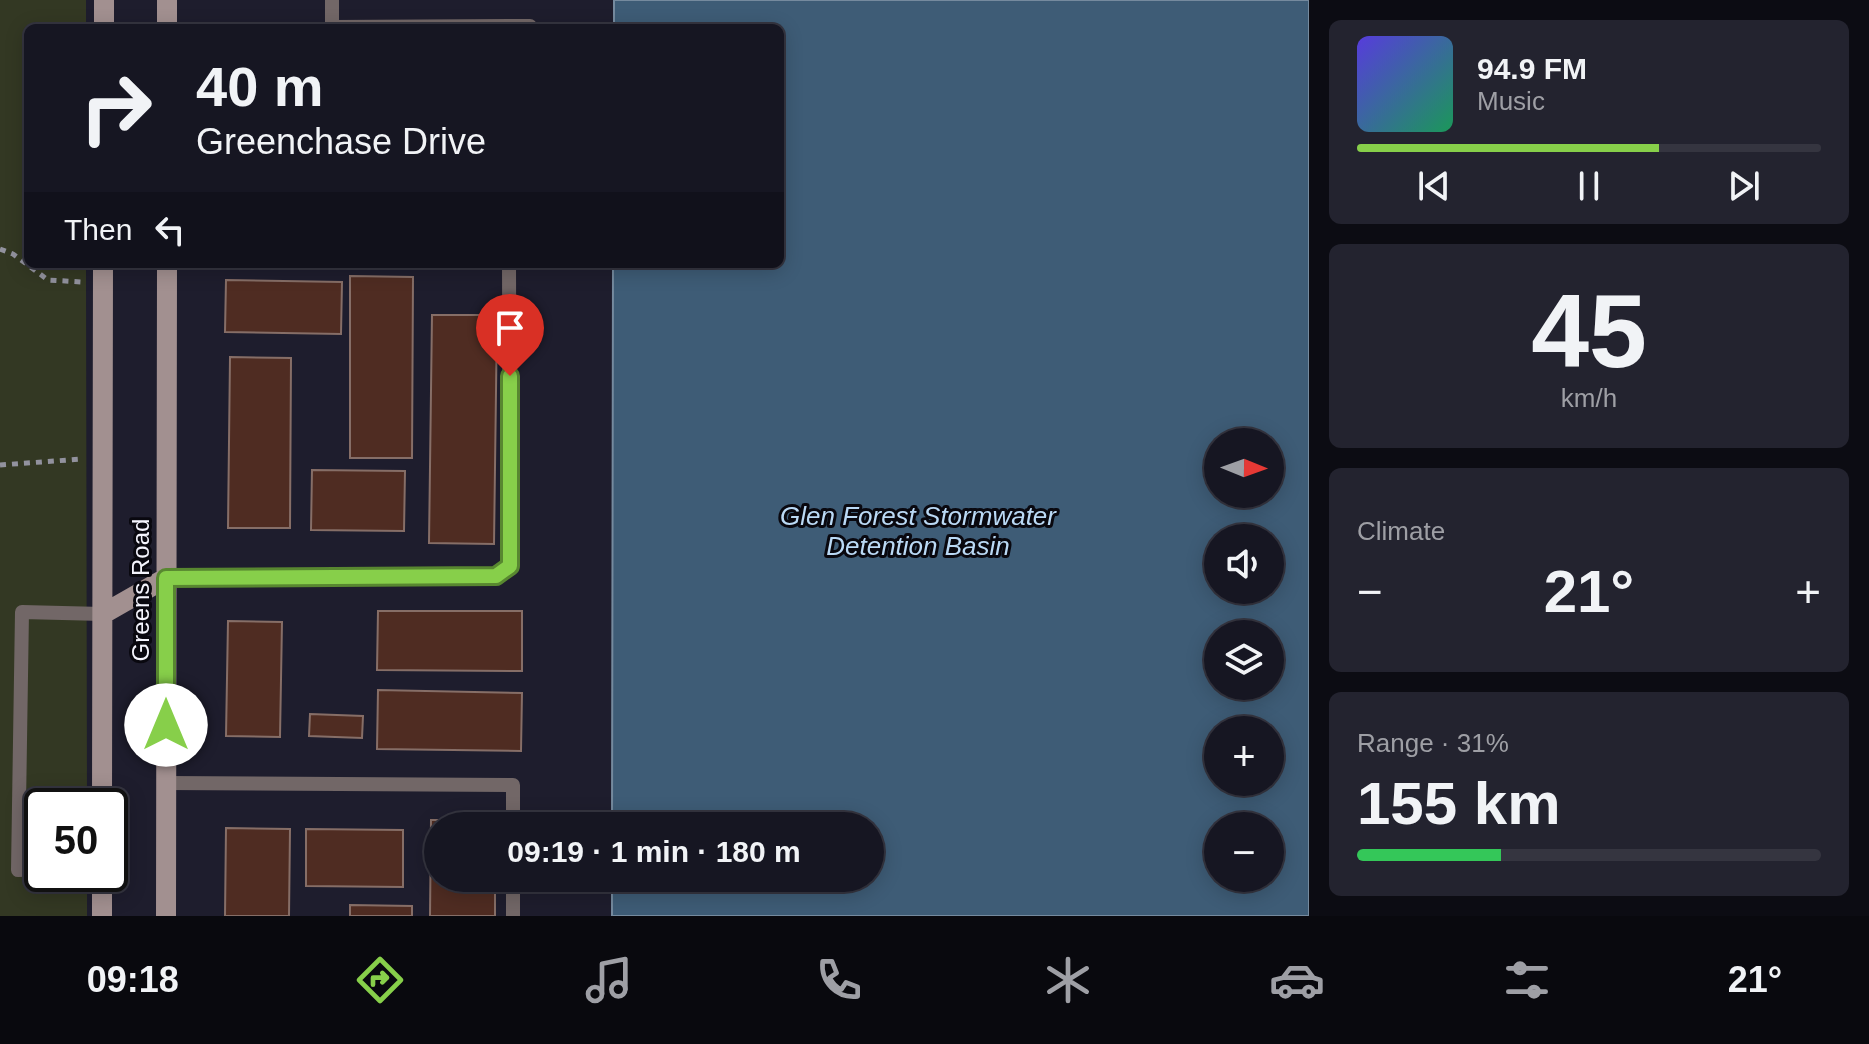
<!DOCTYPE html>
<meta charset="utf-8">
<style>
body{margin:0;font-family:Helvetica,sans-serif;background:#23232f;color:#f1f3f6;height:100vh;display:flex;flex-direction:column;font-size:30px;white-space:nowrap}
*{box-sizing:border-box;margin:0}
p{font-size:26px;color:#9e9fa5}
.icon{flex:none;width:44px;height:44px;fill:none;stroke:currentColor;stroke-width:2;stroke-linecap:round;stroke-linejoin:round}
.map{position:relative;flex:1;overflow:hidden}
.details{display:flex;flex-direction:column;gap:20px;padding:20px;background:#0c0c13;width:560px}
.details>*{flex:none}
.guide{position:absolute;left:24px;top:24px;width:760px;height:244px;border-radius:12px;box-shadow:0 4px 20px #0003,0 0 0 2px #353540;background:#161622;color:#f1f3f6;overflow:hidden}
.needle{width:52px;rotate:91deg}
.tools{position:absolute;left:1204px;top:428px;display:grid;gap:16px}
.tools a{display:grid;place-items:center;width:80px;height:80px;border-radius:50%;background:#161622;box-shadow:0 4px 20px #0003,0 0 0 2px #353540;font-size:40px}
.speed{position:absolute;left:24px;top:788px;display:flex;gap:16px;font-size:40px;font-weight:700;text-align:center}
.speed>*{display:grid;place-content:center;width:104px;height:104px;border-radius:50%;background:#161622;box-shadow:0 4px 20px #0003,0 0 0 2px #353540;line-height:1}
.speed .limit{border:4px solid #111;border-radius:12px;background:#fff;color:#111}
.pin{position:absolute;display:grid;place-items:center;width:68px;height:68px;color:#fff;margin:-82px -34px;border-radius:50% 50% 50% 0;rotate:-45deg;box-shadow:0 0 8px #0007}
.pin .icon{rotate:45deg}
.me{position:absolute;width:88px;margin:-44px;rotate:0deg;stroke-linejoin:round;filter:drop-shadow(0 0 6px #0008)}
.turn{display:flex;align-items:center;gap:28px;height:168px;padding:0 40px;font-size:36px}
.turn .icon{width:104px;height:104px;stroke-width:2.5}
.turn b{display:block;font-size:56px;line-height:68px}
.then{display:flex;align-items:center;height:76px;padding:0 40px;background:#0003;gap:16px;font-size:30px}
.big{font-size:60px;font-weight:700;line-height:1.1}
.details .widget{flex:1;display:flex;flex-direction:column;justify-content:center;gap:12px;min-width:0;padding:0 28px;border-radius:12px;background:#23232f}
.details .dial{align-items:center;gap:0}
.dial b{font-size:104px;line-height:1}
.song{display:flex;align-items:center;gap:24px}
.cover{width:96px;height:96px;border-radius:12px;background:linear-gradient(135deg,hsl(250 70% 55%),hsl(150 70% 35%))}
.played{height:8px;border-radius:4px;background:linear-gradient(90deg,#87cf4a 65%,#353540 65%)}
.keys{display:flex;justify-content:space-around;direction:ltr}
.heat{display:flex;justify-content:space-between;align-items:center;font-size:44px;direction:ltr}
.charge{height:12px;border-radius:6px;background:linear-gradient(90deg,#34c759 31%,#353540 0)}
.trip{position:absolute;left:424px;top:812px;width:460px;height:80px;border-radius:40px;background:#161622;box-shadow:0 4px 20px #0003,0 0 0 2px #353540;font-weight:700;line-height:80px;text-align:center}
.tabs{display:flex;height:128px;justify-content:space-around;align-items:center;background:#09090e;color:#9e9fa5}
.tabs .icon{width:56px;height:56px}
.tabs .selected{color:#87cf4a}
.tabs b{font-size:36px;color:#f1f3f6}
main{display:flex;flex:1;min-height:0}
.map>svg:first-child{display:block}
</style>
<main>
<div class="map">
<svg width="1309" height="916" viewBox="0 0 1309 916">
<rect width="100%" height="100%" fill="#1e1d2d"/>
<!-- green -->
<path fill="#333823" d="M0,0H86V28H28V264H86L87,806H42V874H87V916H0Z"/>
<!-- water -->
<path fill="#3e5c76" stroke="#758a9e" stroke-width="2" fill-rule="evenodd" d="M614,0H1309V916H612V878H870V826H612L613,264H780V28H614ZM1218,442H1270V494H1218ZM1218,538H1270V590H1218ZM1218,634H1270V686H1218ZM1218,730H1270V782H1218ZM1270,826V878H1218V826Z"/>
<!-- building -->
<path fill="#4f2c22" stroke="#866e67" stroke-width="2" d="M350,276L413,277L412,458H350Z
M226,280L342,282L341,334L225,332Z
M432,315H497L494,544L429,543Z
M230,357L291,358L290,528H228Z
M312,470L405,471L404,531L311,530Z
M378,611H522V671L377,670Z
M228,621L282,622L280,737L226,736Z
M378,690L522,693L521,751L377,749Z
M310,714L363,716L362,738L309,736Z
M431,820H495V826H438V878H495V916H430Z
M226,828L290,829L289,916H225Z
M306,829L403,830V887L306,886Z
M350,905L412,906V916H350Z"/>
<g fill="none" stroke-linecap="round" stroke-linejoin="round">
<!-- path -->
<path stroke="#92929e" stroke-width="5" stroke-dasharray="6 6" stroke-linecap="butt" d="M0,249L13,254L48,280L82,282
M0,465L82,459"/>
<!-- service -->
<path stroke="#726767" stroke-width="14" d="M332,0V27L530,26
M166,578L496,576L510,566L509,264
M166,783L513,785V826
M42,869L18,870L22,612L103,614
M513,916V878"/>
<!-- secondary -->
<path stroke="#a29090" stroke-width="20" d="M104,28V0
M167,28V0
M103,614L166,578
M102,806L103,264
M102,916V874
M166,916L167,264"/>
</g>
<g fill="none" stroke-linecap="round" stroke-linejoin="round">
<defs>
<path id="route" d="M166,725V578L496,576L510,566V376"/>
</defs>
<!-- route casing -->
<use href="#route" stroke="#588730" stroke-width="20"/>
<!-- route -->
<use href="#route" stroke="#87cf4a" stroke-width="14"/>
</g>
<g text-anchor="middle" dominant-baseline="central" stroke-width="6" stroke-linejoin="round" paint-order="stroke">
<!-- street labels -->
<g font-size="24" fill="#f4f4fd" stroke="#09080f">
<text transform="translate(140 590) rotate(-90)">Greens Road</text>
</g>
<!-- water labels -->
<g font-size="26" font-style="italic" fill="#bad9f5" stroke="#09080f">
<text x="918" y="516">Glen Forest Stormwater<tspan x="918" dy="30">Detention Basin</tspan></text>
</g>
</g>
</svg>
<div class="tools">
<a><svg class="needle" viewBox="-14 -14 28 28"><path d="M0-13l5 13h-10z" fill="#e53935"/><path d="M0 13l5-13h-10z" fill="#9e9fa5"/></svg></a>
<a><svg class="icon" aria-label="sound" viewBox="0 0 24 24"><path d="M4 9h4l5-4v14l-5-4H4zM17 9q2 3 0 6"/></svg></a>
<a><svg class="icon" aria-label="layers" viewBox="0 0 24 24"><path d="M12 4l9 5-9 5-9-5zM3 14l9 5 9-5"/></svg></a>
<a>+</a>
<a>−</a>
</div>
<div class="speed"><div class="limit">50</div></div>
<div class="pin" style="left:510px;top:376px;background:#d93025"><svg class="icon" aria-label="arrive" viewBox="0 0 24 24"><path d="M6 21V4h12l-3 4 3 4H6"/></svg></div>
<svg class="me" style="left:166px;top:725px" viewBox="-20 -20 40 40"><circle r="19" fill="#fff"/><path d="M0-13L10 11 0 6-10 11z" fill="#87cf4a"/></svg>
<div class="trip">09:19 · 1 min · 180 m</div>
<div class="guide">
<div class="turn"><svg class="icon" aria-label="right" viewBox="0 0 24 24"><path d="M7 20v-9h11M14 6l5 5-5 5"/></svg><div><b>40 m</b>Greenchase Drive</div></div>
<div class="then">Then<svg class="icon" aria-label="left" viewBox="0 0 24 24"><path d="M17 20v-9H6M10 6l-5 5 5 5"/></svg></div>
</div>
</div>
<section class="details">
<div class="widget">
<div class="song"><i class="cover"></i><div><b>94.9 FM</b><p>Music</p></div></div>
<div class="played"></div>
<div class="keys"><svg class="icon" aria-label="previous" viewBox="0 0 24 24"><path d="M18 5L8 12l10 7zM5 5v14"/></svg><svg class="icon" aria-label="pause" viewBox="0 0 24 24"><path d="M8 5v14M16 5v14"/></svg><svg class="icon" aria-label="next" viewBox="0 0 24 24"><path d="M6 5l10 7-10 7zM19 5v14"/></svg></div>
</div>
<div class="widget dial"><b>45</b><p>km/h</p></div>
<div class="widget"><p>Climate</p>
<div class="heat"><a>−</a><b class="big">21°</b><a>+</a></div>
</div>
<div class="widget"><p>Range · 31%</p><b class="big">155 km</b><div class="charge"></div></div>
</section>
</main>
<nav class="tabs">
<b>09:18</b>
<svg class="icon selected" aria-label="directions" viewBox="0 0 24 24"><path d="M12 3l9 9-9 9-9-9zM9 14v-3h6M13 9l2 2-2 2"/></svg>
<svg class="icon" aria-label="music" viewBox="0 0 24 24"><path d="M9 18V5l10-2v13"/><circle cx="6" cy="18" r="3"/><circle cx="16" cy="16" r="3"/></svg>
<svg class="icon" aria-label="phone" viewBox="0 0 24 24"><path d="M5 4h4l2 5-3 2q2 4 5 5l2-3 5 2v4C11 20 4 13 5 4z"/></svg>
<svg class="icon" aria-label="climate" viewBox="0 0 24 24"><path d="M12 3v18M4 7l16 10M4 17L20 7"/></svg>
<svg class="icon" aria-label="car" viewBox="0 0 24 24"><path d="M5 17H2v-5l4-1 3-4h7l3 4 3 1v5h-3M9 17h6M6 11h13"/><circle cx="7" cy="17" r="2"/><circle cx="17" cy="17" r="2"/></svg>
<svg class="icon" aria-label="filters" viewBox="0 0 24 24"><path d="M4 7h16M4 17h16"/><circle cx="9" cy="7" r="2"/><circle cx="15" cy="17" r="2"/></svg>
<b>21°</b>
</nav>
